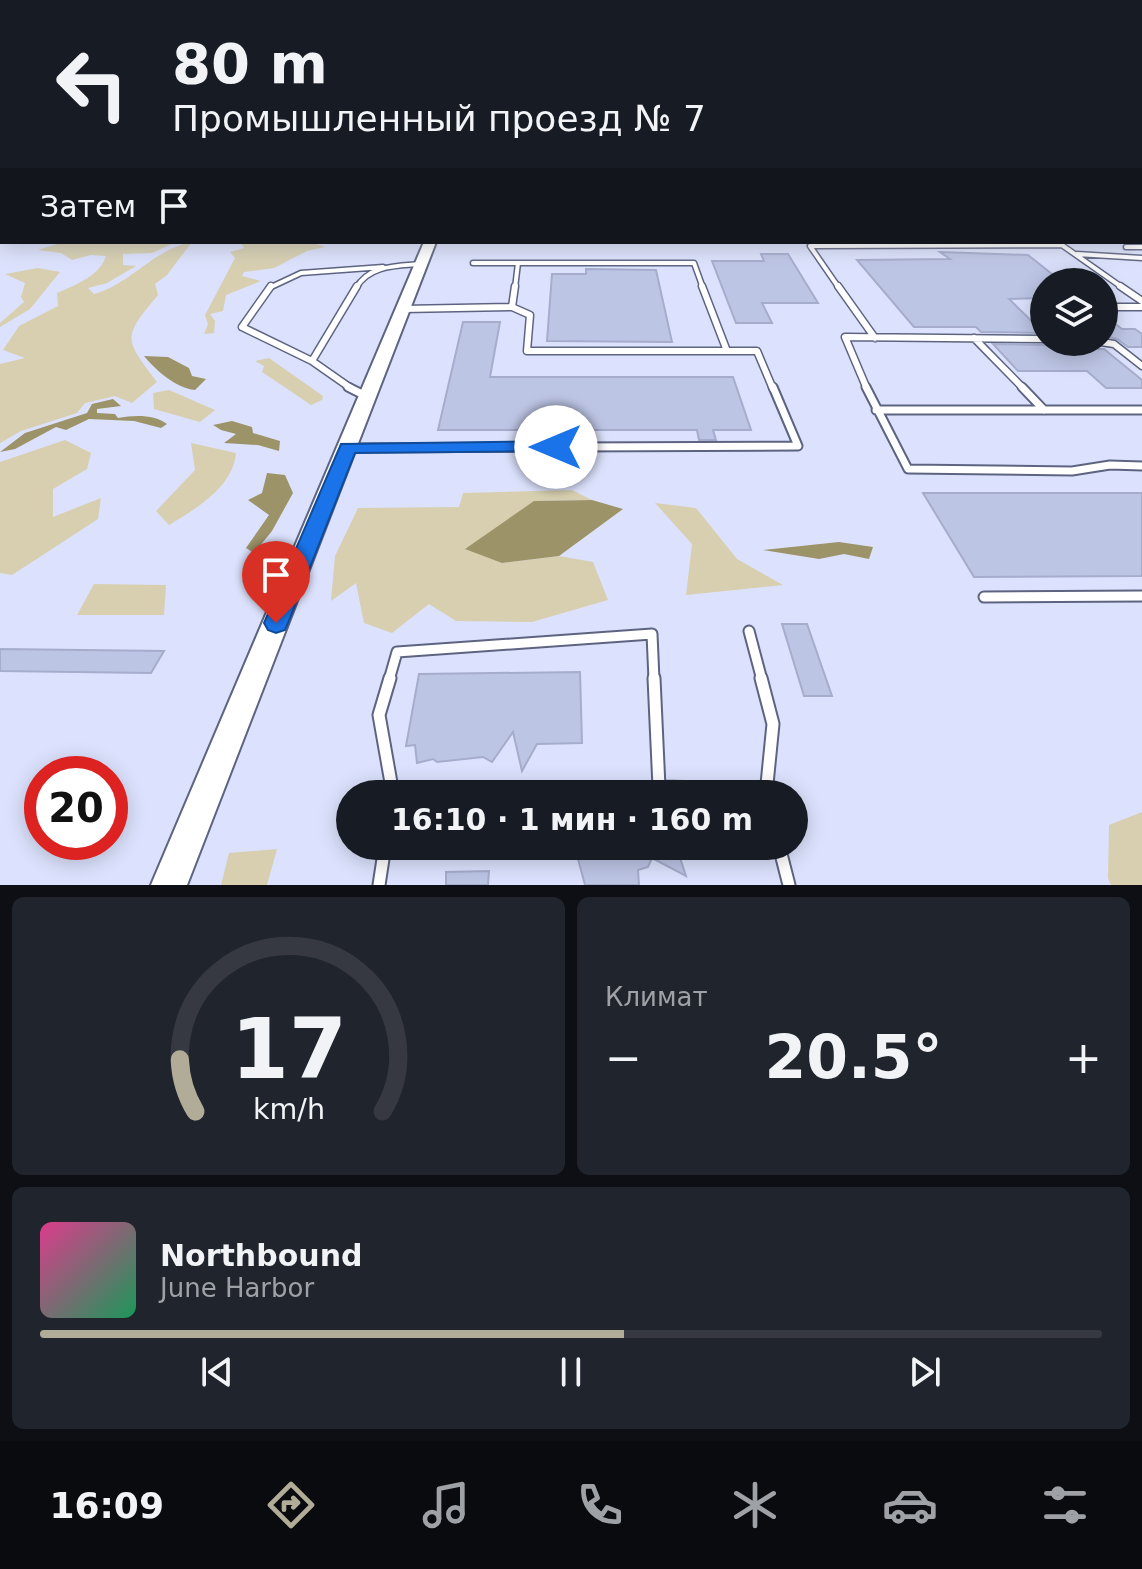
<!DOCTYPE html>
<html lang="ru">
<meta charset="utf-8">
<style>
body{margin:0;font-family:"DejaVu Sans",sans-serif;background:#20242c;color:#f1f3f6;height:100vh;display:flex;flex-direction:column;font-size:30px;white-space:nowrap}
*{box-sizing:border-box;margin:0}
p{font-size:26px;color:#9ea1a6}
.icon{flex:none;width:44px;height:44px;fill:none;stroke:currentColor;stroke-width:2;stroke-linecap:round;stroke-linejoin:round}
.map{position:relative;height:885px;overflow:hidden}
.drawer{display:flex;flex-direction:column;gap:12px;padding:12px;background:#0d0f14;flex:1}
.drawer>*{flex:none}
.banner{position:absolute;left:0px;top:0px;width:1142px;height:244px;box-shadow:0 4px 20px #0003;background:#171b24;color:#f1f3f6;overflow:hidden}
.fabs{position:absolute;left:1030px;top:268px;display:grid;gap:16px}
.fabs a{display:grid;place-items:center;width:88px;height:88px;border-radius:50%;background:#171b24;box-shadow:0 4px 20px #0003;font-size:40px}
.speed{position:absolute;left:24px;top:756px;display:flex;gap:16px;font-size:40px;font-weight:700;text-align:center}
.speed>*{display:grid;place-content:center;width:104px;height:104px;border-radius:50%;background:#171b24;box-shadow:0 4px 20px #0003;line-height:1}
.speed .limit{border:12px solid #d22;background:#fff;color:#111}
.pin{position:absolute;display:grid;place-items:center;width:68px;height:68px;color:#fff;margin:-82px -34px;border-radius:50% 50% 50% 0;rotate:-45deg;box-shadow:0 0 8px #0007}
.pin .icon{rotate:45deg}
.me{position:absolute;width:88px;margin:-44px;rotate:270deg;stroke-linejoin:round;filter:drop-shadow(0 0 6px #0008)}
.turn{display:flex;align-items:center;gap:28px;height:168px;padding:0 40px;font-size:36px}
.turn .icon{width:104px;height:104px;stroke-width:2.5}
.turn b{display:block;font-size:56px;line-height:68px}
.then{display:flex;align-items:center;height:76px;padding:0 40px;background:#0003;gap:16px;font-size:30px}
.big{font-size:60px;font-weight:800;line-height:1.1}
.drawer .widget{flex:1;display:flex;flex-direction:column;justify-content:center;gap:12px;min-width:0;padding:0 28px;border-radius:12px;background:#20242c}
.drawer .dial{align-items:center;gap:0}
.dial svg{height:208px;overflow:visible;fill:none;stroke:#363941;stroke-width:7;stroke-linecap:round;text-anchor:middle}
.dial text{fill:#f1f3f6;stroke:none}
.song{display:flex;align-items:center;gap:24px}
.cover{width:96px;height:96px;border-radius:12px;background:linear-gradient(135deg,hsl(330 70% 55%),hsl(150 70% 35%))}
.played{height:8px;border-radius:4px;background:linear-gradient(90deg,#b1ac97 55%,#363941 55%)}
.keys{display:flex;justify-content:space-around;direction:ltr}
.heat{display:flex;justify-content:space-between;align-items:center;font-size:44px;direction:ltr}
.drawer .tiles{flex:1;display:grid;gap:12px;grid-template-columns:1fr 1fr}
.widget:last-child{grid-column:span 2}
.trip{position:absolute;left:336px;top:780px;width:472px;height:80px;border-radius:40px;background:#171b24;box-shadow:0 4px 20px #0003;font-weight:800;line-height:80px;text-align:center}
.menu{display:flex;height:128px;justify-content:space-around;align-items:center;background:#090b0e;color:#9ea1a6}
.menu .icon{width:56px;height:56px}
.menu .on{color:#b1ac97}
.menu b{font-size:36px;color:#f1f3f6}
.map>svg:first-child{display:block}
</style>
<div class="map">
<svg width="1142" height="885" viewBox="0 0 1142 885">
<rect width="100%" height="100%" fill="#dce2fd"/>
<!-- green -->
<path fill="#d7cfb0" d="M176,242L152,253L123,254V265L136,266L107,283L88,288L94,294C129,285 154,249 192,242L167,275L155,284L158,295C122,338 124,338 157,382L132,403L115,396L85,403L77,413L21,431L0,443V364L25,358L3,350L19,326L58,306L57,293C75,285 100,276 106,256L91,255L72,260L61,253L38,250L57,244Z
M311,242L325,247L307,251L274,268L244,272L242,276L261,281L226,295L223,311L210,314L215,321L214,333L204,334L208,324L205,315L235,258L230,252L244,248L241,243L243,242Z
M38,268L60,272L30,309L0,327V323L24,302L21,297L25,283L5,274Z
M269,358L323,396L322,400L311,405L262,372L264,366L255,361Z
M169,390L215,410L200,422L154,409L153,393Z
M65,440L91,453L87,469L53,489V517L101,498L98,519L12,575L0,573V462Z
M191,443L236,453C233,487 197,508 169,525L156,511L195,470Z
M572,490L592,500L534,501L502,563L559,556L593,562L608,600L532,622L456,621L429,604L392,633L364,623L356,583L331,601L335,556L358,508L459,507L463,493Z
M655,503L696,508L737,559L783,585L686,595L692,544Z
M94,584L166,585L164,615H77Z
M1142,812V885H1111L1108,878L1109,825Z
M277,849L267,885H221L229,853Z"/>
<!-- water -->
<path fill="#9d9369" d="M144,356L168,357L189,368L192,376L206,379L195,390C175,388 156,370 144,356Z
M113,399L121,406L97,409V413L115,414L118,418C134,415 154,414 167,424L161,428L134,421L89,419L66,430L56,427L15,449L0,452L25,433L87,413L92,404Z
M232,421L252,427L253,433L280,441L279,451L258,445L224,443L236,434L221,430L213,425Z
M267,473L285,475L293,493L272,531L254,553L246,548L269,515L248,500L262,493Z
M592,500L623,509L559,556L502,563L465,549L534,501Z
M839,542L873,547L869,559L844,554L819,559L763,550Z"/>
<!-- building -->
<path fill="#bdc5e5" stroke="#a5accc" stroke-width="2" d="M940,252L1028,255L1062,282H1044V298L1009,299L1044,333L981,332L976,327H914L857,260L950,259Z
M761,254H788L818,303H762L772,323H736L712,261H764Z
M586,269L656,270L672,342L547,341L552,274H586Z
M1104,315L1122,329H1135L1142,334V347H1128L1117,339L1104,336Z
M463,322H500L490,377H733L751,430H713L716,440H699L697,430H438Z
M1049,342H1057L1065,349H1104L1142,380V388H1106L1087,371H1018L993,344L1044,345Z
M923,493H1142V576L974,577Z
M782,624H807L832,696H804Z
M0,649L164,651L151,673L0,671Z
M580,672L582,743L537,744L522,771L513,732L492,762L483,757L437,762L433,759L417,763L415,745L406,746L419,674Z
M585,846H676L686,876L652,858L648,867L638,870L639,885H585L578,859Z
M489,871L488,885H446V872Z"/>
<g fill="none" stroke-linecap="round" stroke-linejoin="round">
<defs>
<path id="lane-far4" d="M1059,243L1123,288
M1126,247H1142
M1077,254L1142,258
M473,263H694L703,288
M269,288L301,273L383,267
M356,288C369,265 397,266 420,264
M515,288L518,263
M839,288L810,246L1062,245"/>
<path id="lane-far3" d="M271,286L242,327L312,361
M702,286L727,351
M838,286L875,338
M1120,286L1142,301
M1040,302L1044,306
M512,307L515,286
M1104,307H1142
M403,309L512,307L530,315L527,351H757L773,389
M974,338L1024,389
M1101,342L1114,344L1142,366
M352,389L312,361L357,286
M867,389L845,337L1044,339"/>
<path id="lane-far2" d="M348,387L366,396
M866,387L908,469L1072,471L1110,465L1142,466
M1022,387L1044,410
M876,410H1142
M350,448L798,446L773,387"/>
<path id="lane-far1" d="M984,597L1142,596
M749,631L762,680
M389,680L397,652L652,634L654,680"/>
<path id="lane" d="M390,678L379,715L393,794
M654,678L659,787
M761,678L773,724L766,794
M463,794L659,787L764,789
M779,846L789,885
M379,885L385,846"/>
<path id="secondary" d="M1140,215H1142V221H1140Z
M424,242H436L187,885H151Z"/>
</defs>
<!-- lane-far4 casing -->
<use href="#lane-far4" stroke="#5d6481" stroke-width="7"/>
<!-- lane-far3 casing -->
<use href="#lane-far3" stroke="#5d6481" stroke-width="9"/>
<!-- lane-far2 casing -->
<use href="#lane-far2" stroke="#5d6481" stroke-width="11"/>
<!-- lane-far1 casing -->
<use href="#lane-far1" stroke="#5d6481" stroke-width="13"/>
<!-- lane casing -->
<use href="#lane" stroke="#5d6481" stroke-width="15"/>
<!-- secondary casing -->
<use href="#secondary" stroke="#5d6481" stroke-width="4"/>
<!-- lane-far4 -->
<use href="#lane-far4" stroke="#fff" stroke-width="4"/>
<!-- lane-far3 -->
<use href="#lane-far3" stroke="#fff" stroke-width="6"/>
<!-- lane-far2 -->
<use href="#lane-far2" stroke="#fff" stroke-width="7"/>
<!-- lane-far1 -->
<use href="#lane-far1" stroke="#fff" stroke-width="9"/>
<!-- lane -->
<use href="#lane" stroke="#fff" stroke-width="11"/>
<!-- secondary -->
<use href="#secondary" fill="#fff" fill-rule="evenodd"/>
</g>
<!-- sky -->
<linearGradient id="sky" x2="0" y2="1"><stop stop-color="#8aa7b5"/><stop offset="0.54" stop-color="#eff2fe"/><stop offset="1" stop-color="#eff2fe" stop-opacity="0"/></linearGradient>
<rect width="1142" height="267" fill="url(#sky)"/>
<!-- route -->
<path fill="#1a73e8" stroke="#114b97" stroke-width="2" d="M556,441L566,447L563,451L355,453L288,623L285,630L276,633L268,630L264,623L341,444Z"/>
</svg>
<div class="fabs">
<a><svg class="icon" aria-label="layers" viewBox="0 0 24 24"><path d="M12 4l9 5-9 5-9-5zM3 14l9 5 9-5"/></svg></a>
</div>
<div class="speed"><div class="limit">20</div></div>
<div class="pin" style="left:276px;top:623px;background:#d93025"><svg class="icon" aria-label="arrive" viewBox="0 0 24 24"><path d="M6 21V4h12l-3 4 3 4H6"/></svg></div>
<svg class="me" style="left:556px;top:447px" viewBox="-20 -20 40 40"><circle r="19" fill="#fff"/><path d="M0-13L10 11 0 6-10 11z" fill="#1a73e8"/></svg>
<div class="trip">16:10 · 1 мин · 160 m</div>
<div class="banner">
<div class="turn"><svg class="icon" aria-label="left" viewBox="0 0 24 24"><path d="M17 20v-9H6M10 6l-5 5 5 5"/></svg><div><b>80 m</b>Промышленный проезд № 7</div></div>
<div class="then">Затем<svg class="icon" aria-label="arrive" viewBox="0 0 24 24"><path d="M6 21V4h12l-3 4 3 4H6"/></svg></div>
</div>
</div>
<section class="drawer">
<div class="tiles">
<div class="widget dial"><svg viewBox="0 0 100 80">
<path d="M14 69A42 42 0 1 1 86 69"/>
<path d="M14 69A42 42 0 0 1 8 49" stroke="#b1ac97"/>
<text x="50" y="56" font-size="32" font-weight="700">17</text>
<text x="50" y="72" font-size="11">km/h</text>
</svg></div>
<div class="widget"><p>Климат</p>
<div class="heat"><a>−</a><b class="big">20.5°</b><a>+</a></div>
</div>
<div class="widget">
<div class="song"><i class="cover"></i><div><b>Northbound</b><p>June Harbor</p></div></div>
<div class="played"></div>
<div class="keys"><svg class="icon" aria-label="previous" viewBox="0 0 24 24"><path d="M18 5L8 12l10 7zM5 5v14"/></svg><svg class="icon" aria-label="pause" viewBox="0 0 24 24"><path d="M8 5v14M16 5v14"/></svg><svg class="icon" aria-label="next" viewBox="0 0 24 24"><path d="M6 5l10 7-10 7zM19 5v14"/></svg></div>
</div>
</div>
</section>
<nav class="menu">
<b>16:09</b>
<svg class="icon on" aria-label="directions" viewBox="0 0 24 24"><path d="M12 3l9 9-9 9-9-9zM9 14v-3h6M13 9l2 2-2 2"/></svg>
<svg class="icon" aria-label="music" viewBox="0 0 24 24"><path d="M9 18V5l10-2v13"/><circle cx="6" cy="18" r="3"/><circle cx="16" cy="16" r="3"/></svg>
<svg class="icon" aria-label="phone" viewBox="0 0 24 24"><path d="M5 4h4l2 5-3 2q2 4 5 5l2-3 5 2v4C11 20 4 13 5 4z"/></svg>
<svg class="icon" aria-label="climate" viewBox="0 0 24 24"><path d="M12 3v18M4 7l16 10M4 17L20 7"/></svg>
<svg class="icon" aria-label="car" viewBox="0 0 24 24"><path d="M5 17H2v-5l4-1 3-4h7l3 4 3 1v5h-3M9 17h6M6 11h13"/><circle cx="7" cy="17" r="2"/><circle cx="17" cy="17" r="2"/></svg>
<svg class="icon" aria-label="filters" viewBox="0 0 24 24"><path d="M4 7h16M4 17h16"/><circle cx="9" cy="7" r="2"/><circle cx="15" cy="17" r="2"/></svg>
</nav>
